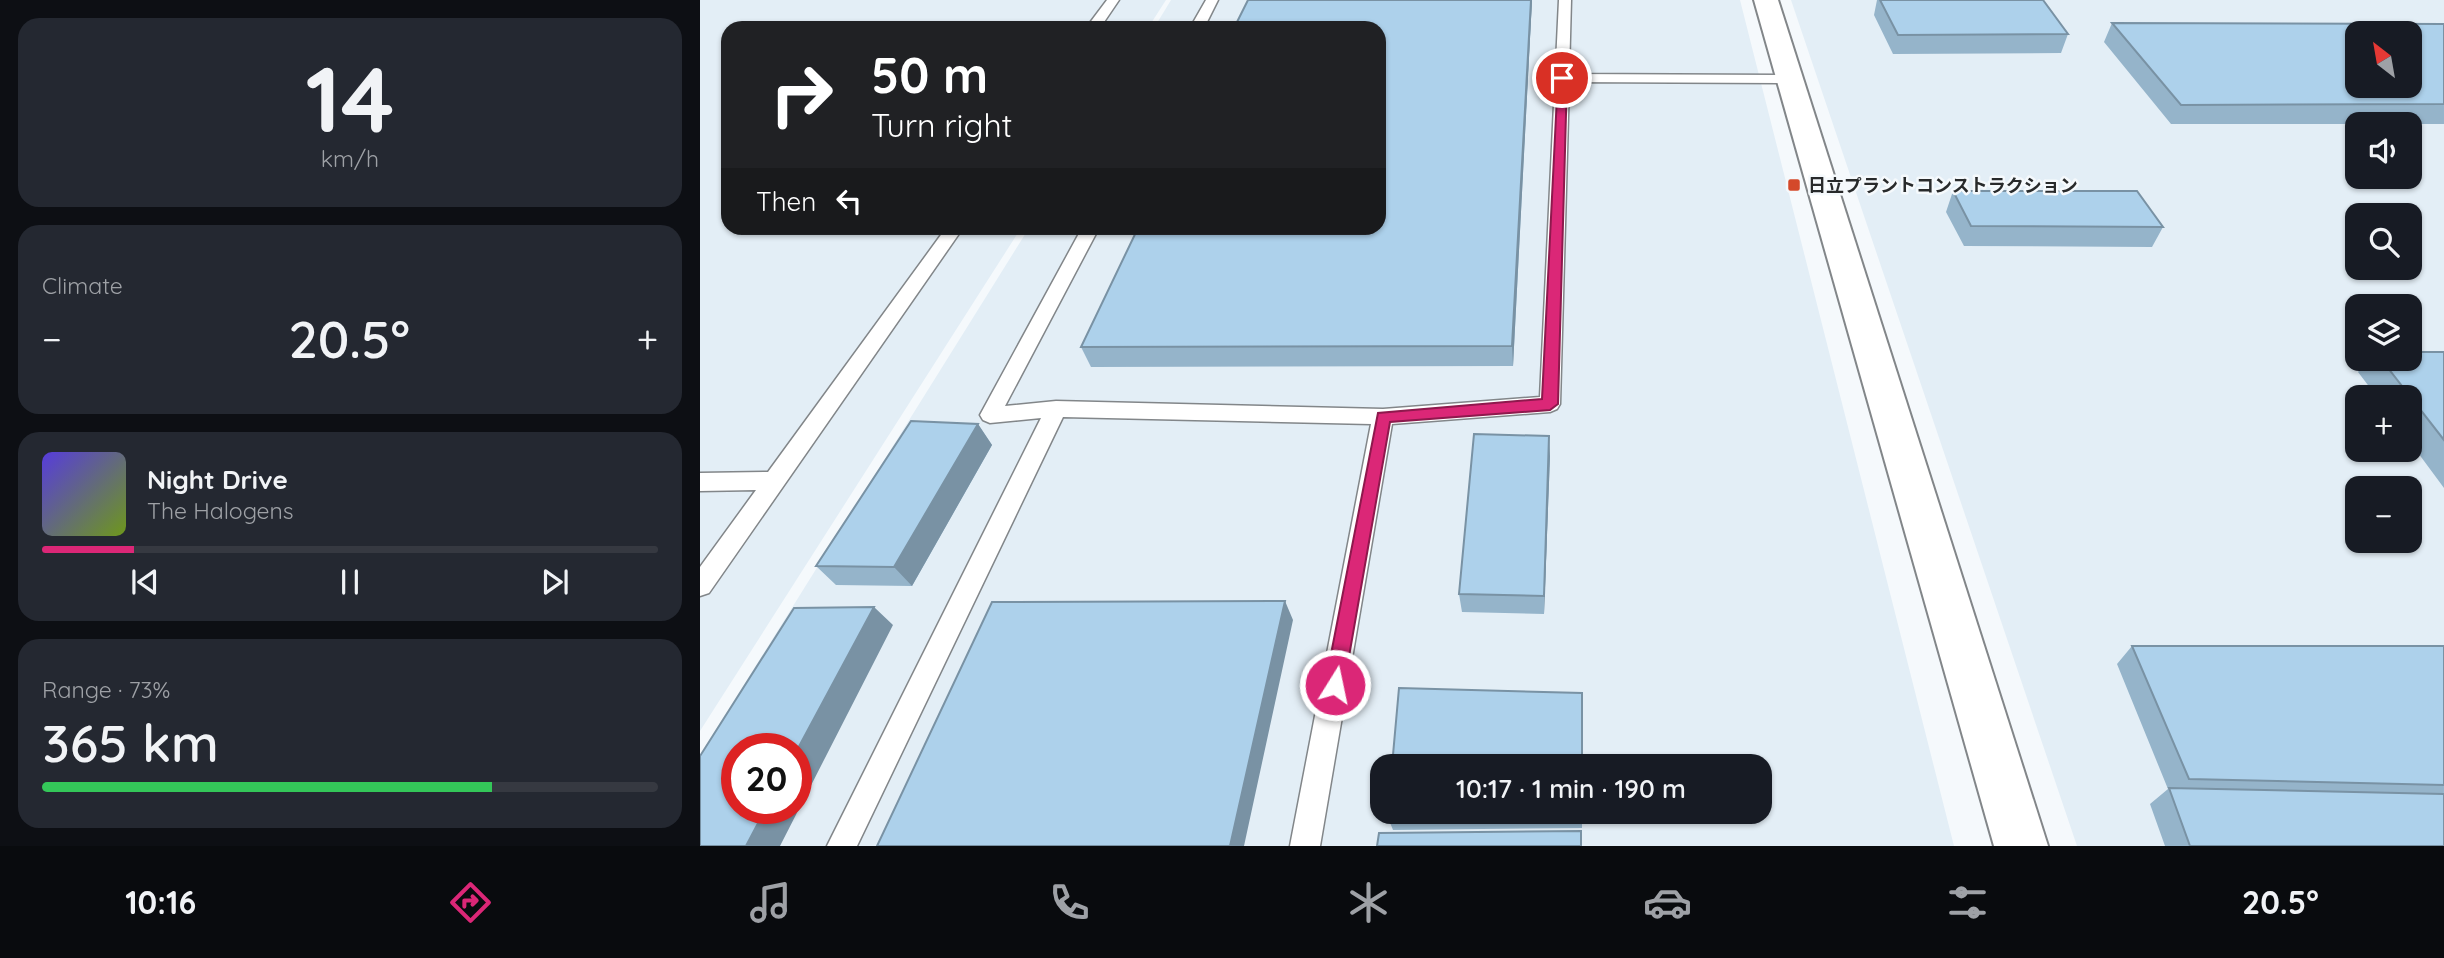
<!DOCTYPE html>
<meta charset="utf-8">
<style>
body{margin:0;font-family:Quicksand,"Noto Sans JP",sans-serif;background:#242831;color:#f1f3f6;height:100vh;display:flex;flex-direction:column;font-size:26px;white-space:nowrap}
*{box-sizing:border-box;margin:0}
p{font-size:23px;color:#9ea1a6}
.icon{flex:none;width:38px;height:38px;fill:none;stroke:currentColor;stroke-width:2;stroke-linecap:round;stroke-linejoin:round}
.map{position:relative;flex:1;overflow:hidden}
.panel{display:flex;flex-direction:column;gap:18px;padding:18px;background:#0d0f14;width:700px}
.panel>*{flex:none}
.hud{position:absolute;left:21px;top:21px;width:665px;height:214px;border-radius:21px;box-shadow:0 2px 5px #0004;background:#202124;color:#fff;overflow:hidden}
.needle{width:46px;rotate:329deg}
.fabs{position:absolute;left:1645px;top:21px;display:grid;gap:14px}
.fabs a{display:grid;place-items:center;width:77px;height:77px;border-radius:14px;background:#171b24;box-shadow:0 2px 5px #0004;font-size:35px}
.speed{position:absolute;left:21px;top:733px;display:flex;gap:14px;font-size:35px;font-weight:700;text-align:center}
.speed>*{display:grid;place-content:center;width:91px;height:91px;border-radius:50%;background:#171b24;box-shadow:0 2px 5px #0004;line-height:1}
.speed .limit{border:10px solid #d22;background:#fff;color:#111}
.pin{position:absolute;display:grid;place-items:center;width:60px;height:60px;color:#fff;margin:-30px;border:4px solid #fff;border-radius:50%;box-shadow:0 2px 7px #0007}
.me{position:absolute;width:77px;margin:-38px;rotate:10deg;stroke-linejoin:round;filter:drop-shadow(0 0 5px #0008)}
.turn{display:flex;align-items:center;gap:24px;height:147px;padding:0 35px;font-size:32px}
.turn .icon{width:91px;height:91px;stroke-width:2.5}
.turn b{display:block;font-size:49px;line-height:60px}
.then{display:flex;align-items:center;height:66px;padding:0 35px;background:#0003;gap:14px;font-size:26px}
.big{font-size:52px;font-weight:600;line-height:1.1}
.panel .widget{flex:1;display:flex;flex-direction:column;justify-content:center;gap:10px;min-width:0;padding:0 24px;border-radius:21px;background:#242831}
.panel .dial{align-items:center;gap:0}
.dial b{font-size:91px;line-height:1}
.song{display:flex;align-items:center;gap:21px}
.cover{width:84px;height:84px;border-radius:10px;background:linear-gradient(135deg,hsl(250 70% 55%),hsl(80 70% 35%))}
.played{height:7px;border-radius:4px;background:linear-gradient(90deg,#db2777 15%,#363941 15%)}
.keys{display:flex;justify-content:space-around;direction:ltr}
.heat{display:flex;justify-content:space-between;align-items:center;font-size:38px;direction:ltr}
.charge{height:10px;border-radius:5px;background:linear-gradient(90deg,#34c759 73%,#363941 0)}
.trip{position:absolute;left:670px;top:754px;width:402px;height:70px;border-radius:21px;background:#171b24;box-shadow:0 2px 5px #0004;font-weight:600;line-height:70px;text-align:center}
.menu{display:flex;height:112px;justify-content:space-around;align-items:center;background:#090b0e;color:#9ea1a6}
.menu .icon{width:49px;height:49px}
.menu .current{color:#db2777}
.menu b{font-size:32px;color:#f1f3f6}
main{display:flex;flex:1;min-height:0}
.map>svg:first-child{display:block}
</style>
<main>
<section class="panel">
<div class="widget dial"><b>14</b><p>km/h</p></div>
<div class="widget"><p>Climate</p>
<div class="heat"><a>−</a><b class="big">20.5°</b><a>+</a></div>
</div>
<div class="widget">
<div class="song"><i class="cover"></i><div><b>Night Drive</b><p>The Halogens</p></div></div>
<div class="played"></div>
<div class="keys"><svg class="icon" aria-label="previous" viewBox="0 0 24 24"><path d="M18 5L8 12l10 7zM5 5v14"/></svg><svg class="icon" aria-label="pause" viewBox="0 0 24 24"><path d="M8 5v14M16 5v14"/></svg><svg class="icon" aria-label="next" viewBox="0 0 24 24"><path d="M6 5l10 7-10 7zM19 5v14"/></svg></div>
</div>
<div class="widget"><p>Range · 73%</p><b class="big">365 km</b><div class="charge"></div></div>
</section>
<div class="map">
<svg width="1744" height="846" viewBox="0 0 1744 846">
<rect width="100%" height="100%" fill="#f5f9fc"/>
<!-- built -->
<path fill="#e3eef6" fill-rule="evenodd" d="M0,0H466L448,28H28V228H321L0,731Z
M471,0H1040L1254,846H0V755L329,228H679V28H454ZM37,749H96V808H37ZM682,766H1060V812H682Z
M1091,0H1744V846H1377ZM1657,33H1710V86H1657ZM1657,124H1710V177H1657ZM1657,215H1710V268H1657ZM1657,306H1710V359H1657ZM1657,397H1710V450H1657ZM1657,488H1710V541H1657Z"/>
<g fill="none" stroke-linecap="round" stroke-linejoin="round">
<defs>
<path id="service" d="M407,0H419L400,28H386Z
M506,0H518L504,28H490Z
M859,0H871L869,74L1090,75L1097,79L1090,83L869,82L860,404L857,409L850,412L692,424L620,846H590L671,424L363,417L157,846H127L341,418L290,423L283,420L280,415L382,228H399L305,406L356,401L683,409L840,397Z
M246,228H263L9,593L0,596V567L56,490L0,491V473L68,472Z"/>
<path id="tertiary" d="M1054,0H1078L1348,846H1294Z"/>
</defs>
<!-- service casing -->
<use href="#service" stroke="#828689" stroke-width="3"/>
<!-- tertiary casing -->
<use href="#tertiary" stroke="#828689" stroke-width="4"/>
<!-- service -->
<use href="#service" fill="#fff" fill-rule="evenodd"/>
<!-- tertiary -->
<use href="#tertiary" fill="#fff" fill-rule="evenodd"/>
</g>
<!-- wall -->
<path fill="#95b4ca" d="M832,0L813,366L391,367L381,347Z
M1177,0H1343L1368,34L1361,53L1193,54L1174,15Z
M1412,23L1744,24V124H1471L1404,42Z
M1253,191L1463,227L1452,247L1264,246L1246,212Z
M1744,352V488L1710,442V397H1677L1658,372L1669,359H1710Z
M278,424L292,445L212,586L136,585L116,566Z
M850,456L844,614L762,612L759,594Z
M1432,646H1744V846H1465L1450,804L1468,789L1417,664Z
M882,812V828L693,830L687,815Z"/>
<!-- shaded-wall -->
<path fill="#7992a4" d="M831,0H832L813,366L812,346Z
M278,424L292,445L212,586L194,567Z
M849,436L850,456L844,614V596Z
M585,601L593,620L544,846H530Z
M174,607L193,625L80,846H46L66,808H96V752Z"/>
<!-- building -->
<path fill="#add1eb" stroke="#7992a4" stroke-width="2" fill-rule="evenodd" d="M548,0H831L812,346L381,347L438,228H679V28H534Z
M1180,0H1343L1368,34L1198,35Z
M1412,23L1744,24V104L1481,105ZM1657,33H1710V86H1657Z
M1253,191H1437L1463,227L1271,226Z
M1710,352H1744V440L1681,359H1710Z
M211,421L278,424L194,567L116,566Z
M774,434L849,436L844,596L759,594Z
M585,601L530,846H177L292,602Z
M174,607L96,752V749H37V808H66L46,846H0V756L94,608Z
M1432,646H1744V785L1489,779Z
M699,688L882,693V766H692Z
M1469,788L1744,794V846H1490Z
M687,812H882V813L687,815Z
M881,831V846H677L679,833Z"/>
<!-- route -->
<path fill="#db2777" stroke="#8e194d" stroke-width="2" d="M858,76L867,78L858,404L850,410L690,422L644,685L642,692L635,694L628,692L625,685L678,413L842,399Z"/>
<!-- markers -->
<rect fill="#d4492a" stroke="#f5f9fc" stroke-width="2.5" x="1087" y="178" width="14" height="14" rx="3.5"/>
<g text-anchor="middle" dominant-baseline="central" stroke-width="5" stroke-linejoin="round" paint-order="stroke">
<!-- far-poi labels -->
<g font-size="18" font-weight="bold" fill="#282a2b" stroke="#f5f9fc" text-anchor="start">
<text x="1108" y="185">日立プラントコンストラクション</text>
</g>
</g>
</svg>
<div class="fabs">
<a><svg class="needle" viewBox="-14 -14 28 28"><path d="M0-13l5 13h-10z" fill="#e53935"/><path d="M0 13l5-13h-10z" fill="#9ea1a6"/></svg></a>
<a><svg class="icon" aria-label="sound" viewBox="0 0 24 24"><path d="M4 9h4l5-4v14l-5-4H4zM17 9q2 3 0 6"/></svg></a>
<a><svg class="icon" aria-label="search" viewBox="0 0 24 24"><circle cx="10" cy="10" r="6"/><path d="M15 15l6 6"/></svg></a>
<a><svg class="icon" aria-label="layers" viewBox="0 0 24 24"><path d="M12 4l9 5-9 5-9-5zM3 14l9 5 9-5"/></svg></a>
<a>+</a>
<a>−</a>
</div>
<div class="speed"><div class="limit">20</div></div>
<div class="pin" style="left:862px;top:78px;background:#d93025"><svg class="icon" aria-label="arrive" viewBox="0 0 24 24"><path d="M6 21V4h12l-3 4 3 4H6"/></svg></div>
<svg class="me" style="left:635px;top:685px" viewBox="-20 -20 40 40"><circle r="17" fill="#db2777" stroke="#fff" stroke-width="3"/><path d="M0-11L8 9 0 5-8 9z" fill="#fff"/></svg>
<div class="trip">10:17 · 1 min · 190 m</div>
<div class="hud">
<div class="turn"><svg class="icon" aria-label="right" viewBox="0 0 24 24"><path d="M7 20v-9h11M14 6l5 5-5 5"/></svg><div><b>50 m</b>Turn right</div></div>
<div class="then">Then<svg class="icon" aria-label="left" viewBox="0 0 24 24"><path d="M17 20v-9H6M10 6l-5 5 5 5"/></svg></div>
</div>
</div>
</main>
<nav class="menu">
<b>10:16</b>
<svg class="icon current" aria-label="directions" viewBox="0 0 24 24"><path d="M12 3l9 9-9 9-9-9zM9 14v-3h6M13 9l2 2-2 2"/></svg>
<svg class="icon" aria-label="music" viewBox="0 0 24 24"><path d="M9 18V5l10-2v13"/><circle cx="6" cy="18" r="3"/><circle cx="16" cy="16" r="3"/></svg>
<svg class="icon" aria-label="phone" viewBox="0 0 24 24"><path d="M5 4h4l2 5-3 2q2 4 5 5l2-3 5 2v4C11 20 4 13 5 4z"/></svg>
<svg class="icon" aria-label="climate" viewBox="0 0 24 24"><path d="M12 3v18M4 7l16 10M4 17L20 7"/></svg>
<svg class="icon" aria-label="car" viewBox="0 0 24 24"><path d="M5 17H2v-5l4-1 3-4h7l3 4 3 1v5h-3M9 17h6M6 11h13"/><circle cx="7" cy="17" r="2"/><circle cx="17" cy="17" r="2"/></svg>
<svg class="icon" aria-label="filters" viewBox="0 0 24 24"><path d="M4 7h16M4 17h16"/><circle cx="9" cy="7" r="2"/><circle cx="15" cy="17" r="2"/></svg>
<b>20.5°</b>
</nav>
